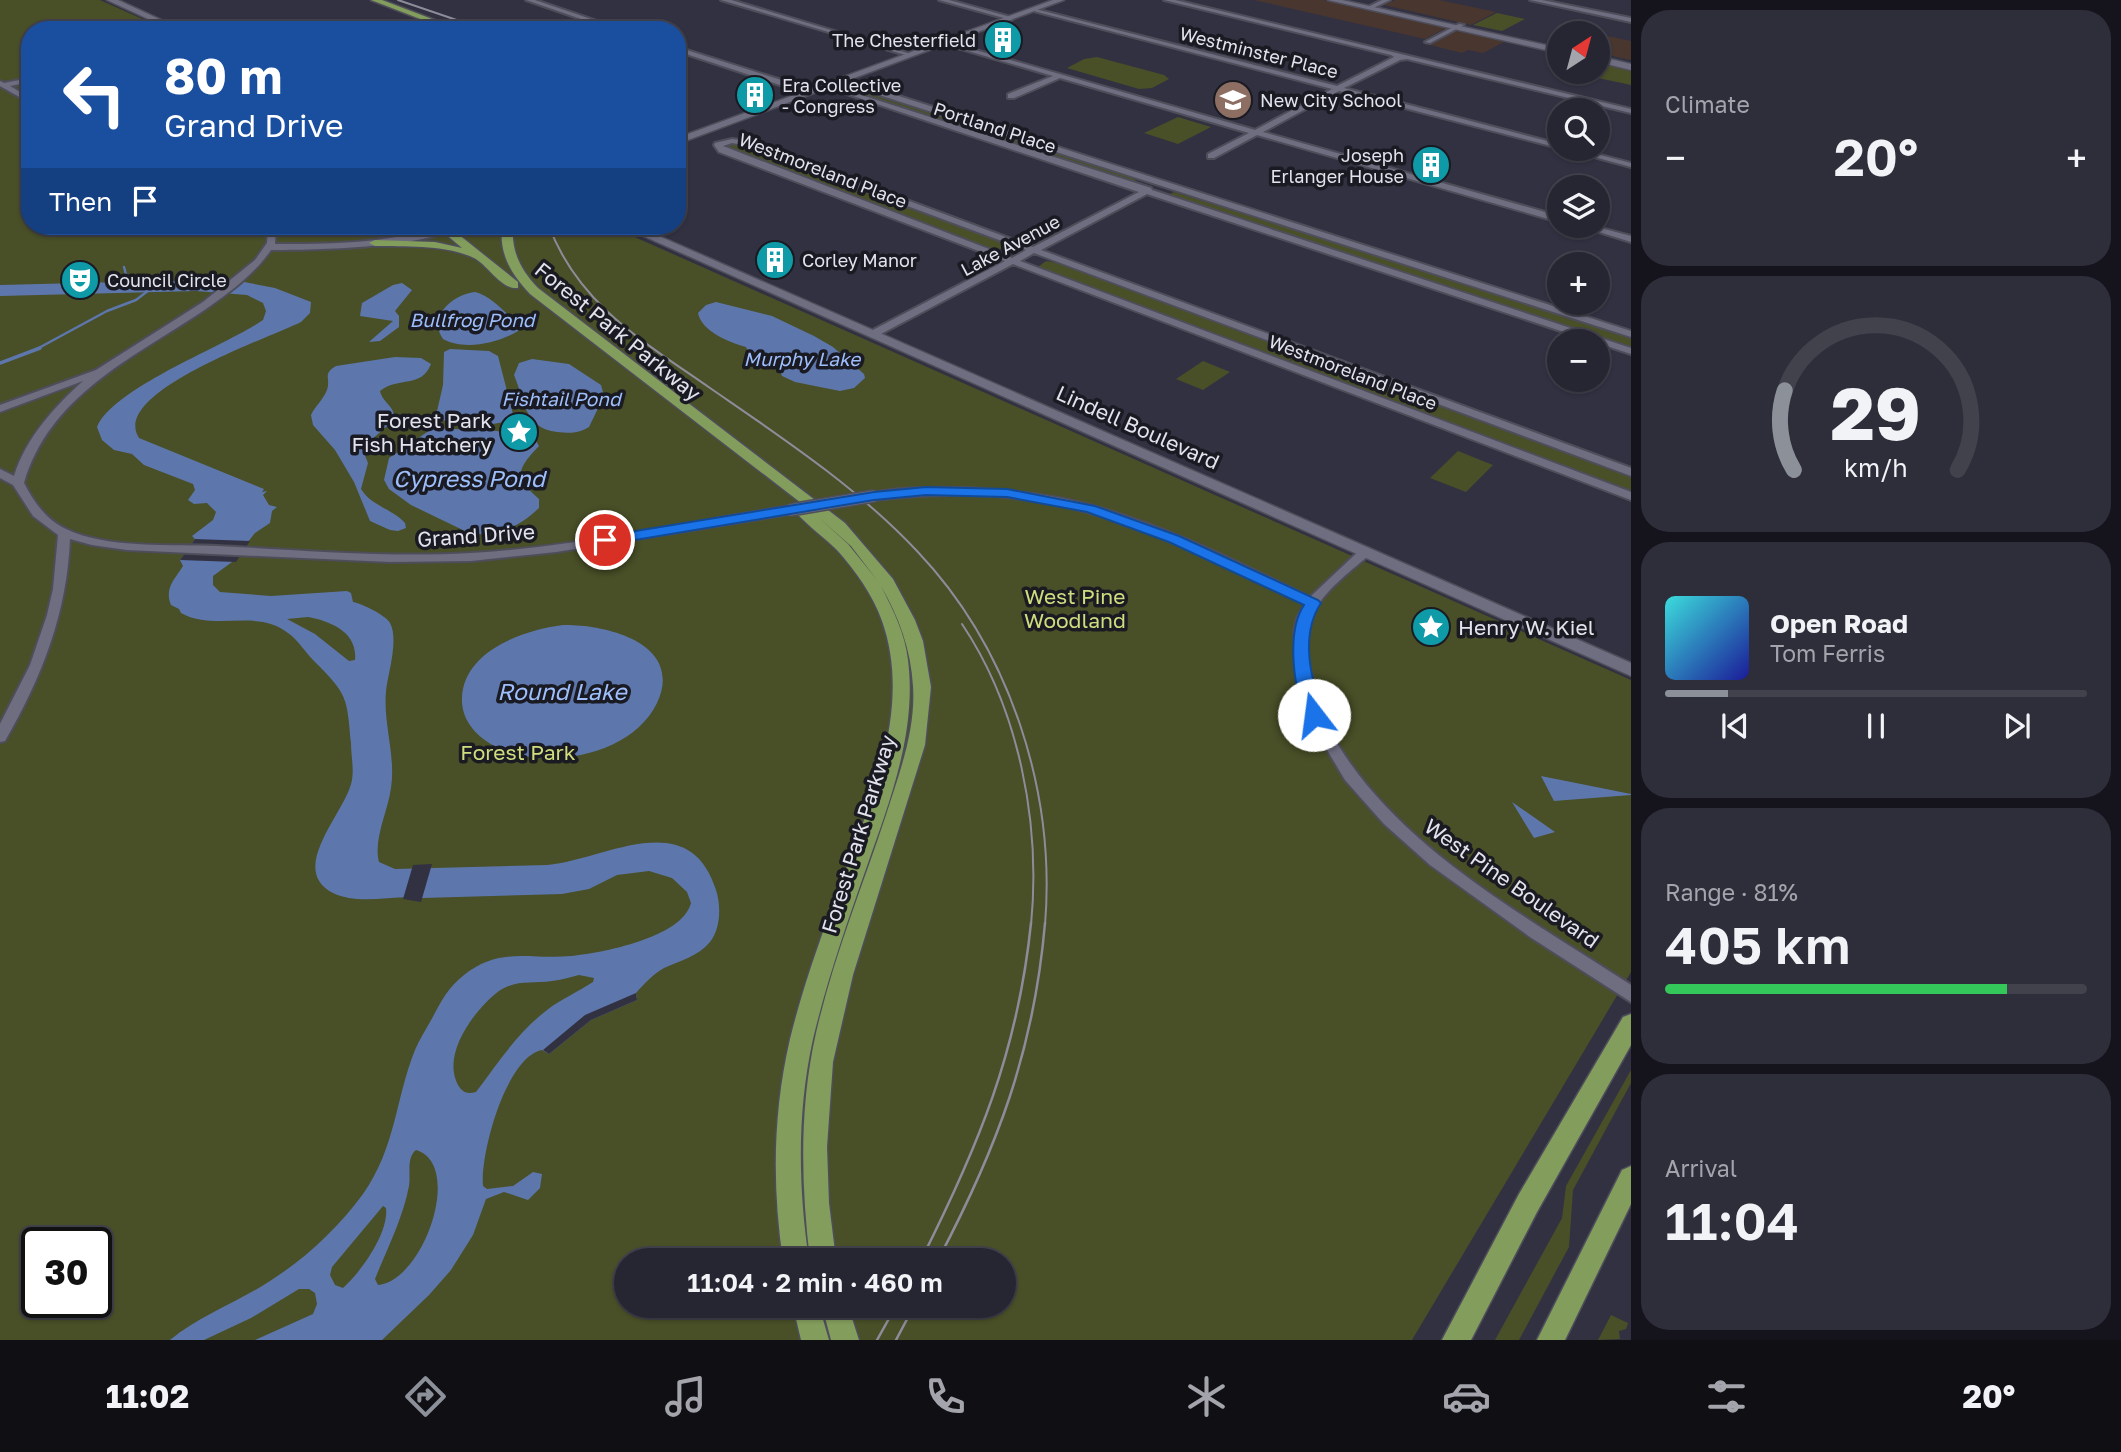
<!DOCTYPE html>
<meta charset="utf-8">
<style>
body{margin:0;font-family:"Golos Text",sans-serif;background:#2e2d3a;color:#f1f3f6;height:100vh;display:flex;flex-direction:column;font-size:26px;white-space:nowrap}
*{box-sizing:border-box;margin:0}
p{font-size:23px;color:#a4a5ac}
.icon{flex:none;width:38px;height:38px;fill:none;stroke:currentColor;stroke-width:2;stroke-linecap:round;stroke-linejoin:round}
.map{position:relative;flex:1;overflow:hidden}
.sheet{display:flex;flex-direction:column;gap:10px;padding:10px;background:#15141c;width:490px}
.sheet>*{flex:none}
.guide{position:absolute;left:21px;top:21px;width:665px;height:214px;border-radius:28px;box-shadow:0 2px 5px #0004,0 0 0 2px #42424d;background:#1a4fa0;color:#fff;overflow:hidden}
.needle{width:46px;rotate:36deg}
.fabs{position:absolute;left:1547px;top:21px;display:grid;gap:14px}
.fabs a{display:grid;place-items:center;width:63px;height:63px;border-radius:50%;background:#262532;box-shadow:0 2px 5px #0004,0 0 0 2px #42424d;font-size:35px}
.speed{position:absolute;left:21px;top:1227px;display:flex;gap:14px;font-size:35px;font-weight:700;text-align:center}
.speed>*{display:grid;place-content:center;width:91px;height:91px;border-radius:50%;background:#262532;box-shadow:0 2px 5px #0004,0 0 0 2px #42424d;line-height:1}
.speed .limit{border:4px solid #111;border-radius:10px;background:#fff;color:#111}
.pin{position:absolute;display:grid;place-items:center;width:60px;height:60px;color:#fff;margin:-30px;border:4px solid #fff;border-radius:50%;box-shadow:0 2px 7px #0007}
.me{position:absolute;width:77px;margin:-38px;rotate:345deg;stroke-linejoin:round;filter:drop-shadow(0 0 5px #0008)}
.turn{display:flex;align-items:center;gap:24px;height:147px;padding:0 28px;font-size:32px}
.turn .icon{width:91px;height:91px;stroke-width:2.5}
.turn b{display:block;font-size:49px;line-height:60px}
.then{display:flex;align-items:center;height:66px;padding:0 28px;background:#0003;gap:14px;font-size:26px}
.big{font-size:52px;font-weight:600;line-height:1.1}
.sheet .card{flex:1;display:flex;flex-direction:column;justify-content:center;gap:10px;min-width:0;padding:0 24px;border-radius:28px;background:#2e2d3a}
.sheet .dial{align-items:center;gap:0}
.dial svg{height:182px;overflow:visible;fill:none;stroke:#42424d;stroke-width:7;stroke-linecap:round;text-anchor:middle}
.dial text{fill:#f1f3f6;stroke:none}
.song{display:flex;align-items:center;gap:21px}
.cover{width:84px;height:84px;border-radius:10px;background:linear-gradient(135deg,hsl(180 70% 55%),hsl(240 70% 35%))}
.played{height:7px;border-radius:4px;background:linear-gradient(90deg,#8c9099 15%,#42424d 15%)}
.keys{display:flex;justify-content:space-around;direction:ltr}
.heat{display:flex;justify-content:space-between;align-items:center;font-size:38px;direction:ltr}
.charge{height:10px;border-radius:5px;background:linear-gradient(90deg,#34c759 81%,#42424d 0)}
.trip{position:absolute;left:614px;top:1248px;width:402px;height:70px;border-radius:35px;background:#262532;box-shadow:0 2px 5px #0004,0 0 0 2px #42424d;font-weight:600;line-height:70px;text-align:center}
.tabs{display:flex;height:112px;justify-content:space-around;align-items:center;background:#0f0f14;color:#a4a5ac}
.tabs .icon{width:49px;height:49px}
.tabs .active{color:#8c9099}
.tabs b{font-size:32px;color:#f1f3f6}
main{display:flex;flex:1;min-height:0}
.map>svg:first-child{display:block}
</style>
<main>
<div class="map">
<svg width="1631" height="1340" viewBox="0 0 1631 1340">
<rect width="100%" height="100%" fill="#323142"/>
<!-- commercial -->
<path fill="#49362f" d="M1254,0H1324L1446,28L1425,39Z
M1395,0H1439L1496,12L1471,25L1384,5Z
M1458,30L1462,31L1506,41L1483,53L1468,50L1462,53L1430,45Z
M1598,34L1631,41V60L1598,53Z"/>
<!-- green -->
<path fill="#494f27" fill-rule="evenodd" d="M0,0H100L167,30H30V226H610L1631,680V972L1412,1340H0ZM37,1242H96V1302H37ZM626,1260H1004V1306H626Z
M1497,13L1525,19L1502,31L1473,25Z
M1097,57L1164,75L1169,79L1152,88L1139,89L1067,68L1084,59Z
M1598,62L1631,70V85L1570,72H1598Z
M871,93L1132,176L1136,181L1133,183L858,94Z
M1178,117L1211,127L1178,144L1144,133Z
M732,144L744,145L1000,241L1006,247L997,250L987,248L727,148Z
M1174,192L1631,337V348L1168,195Z
M1046,261L1058,263L1300,353L1288,362L1038,267Z
M1300,354L1631,477V492L1289,362Z
M1203,361L1230,372L1203,390L1176,379Z
M1458,451L1493,465L1466,492L1430,478Z
M1631,1070V1083L1573,1190L1569,1247L1519,1340H1495L1562,1218L1566,1186Z
M1611,1315L1628,1323L1626,1329L1619,1331L1620,1339L1598,1340Z"/>
<!-- water -->
<path fill="#5d77ad" fill-rule="evenodd" d="M129,279L130,282H142L229,279L275,288L311,302L310,313L301,322C272,337 109,392 139,438L264,489L262,492L267,491L263,495L269,505L277,507L272,511L270,523L255,533L232,562L213,576V585L220,592L271,596L347,591L351,593L353,602C361,603 387,616 390,623C399,640 388,673 386,691C383,724 396,755 391,788C388,811 373,840 379,862L395,869L547,865C604,860 689,804 716,890C721,905 721,928 710,942C699,956 679,961 664,968C653,974 644,984 636,993L637,1000L591,1020L549,1054L542,1050C506,1057 480,1154 483,1186L487,1189L513,1186L533,1172L542,1174L540,1188L528,1200L504,1192L486,1199L473,1235L451,1270L429,1295L382,1340H255L313,1314L317,1304L315,1293L309,1289H299L251,1318L204,1340H170C199,1316 238,1302 270,1281C306,1258 338,1228 363,1194C396,1147 395,1100 415,1050C419,1040 425,1031 430,1022C440,1004 447,988 464,975C500,946 530,960 571,956C601,953 682,938 691,903L687,892L672,878L649,871L617,875L589,889L562,894L422,898C394,894 360,906 333,893C286,869 347,811 352,780C354,768 351,755 351,743C347,696 347,694 314,661C305,652 298,640 288,633C256,608 215,632 181,613L179,609L171,605C164,588 175,579 183,566L180,560L195,539L192,536L213,520L216,512L207,503L194,504L188,500L195,490L193,484L144,465L132,454L114,450L102,440L97,427C114,387 226,346 263,320L266,311L263,303L247,295L196,291L0,296V285L120,282ZM308,617C330,621 358,632 355,660L349,661L315,634L287,619ZM579,975L594,978L593,982C578,992 561,999 547,1010C517,1033 498,1063 476,1092C467,1094 463,1093 458,1085C441,1054 475,1009 499,991C517,979 533,984 552,981C561,980 570,977 579,975ZM416,1150C464,1164 424,1281 378,1285L375,1279C387,1249 403,1218 409,1186C411,1174 406,1158 416,1150ZM383,1206L386,1208C389,1233 361,1272 343,1288L335,1285L330,1275L332,1267Z
M402,283L412,290L395,311L399,316V327L380,341L369,342L393,321L360,316L362,303L393,285Z
M475,292C492,296 506,314 519,325L518,331C498,343 465,351 443,339C427,317 453,294 475,292Z
M716,302L772,316L814,336L833,347L864,374L865,378L854,388L840,391L795,382L782,376L776,359L767,354L748,351L746,347C729,342 702,332 698,313L706,305Z
M450,349L489,351L498,356L513,414L510,421L493,424L435,420L443,385L444,352Z
M395,357L421,358L431,364C421,389 399,376 380,391C383,404 396,406 394,420L362,448L368,463L361,489C371,506 393,509 405,523L406,528L398,531L390,530L370,521L354,482L335,450L313,425L311,415C315,406 323,400 327,390C331,378 322,374 336,366Z
M532,359L569,364L601,385L604,396L589,427C578,434 569,433 557,432C524,428 525,401 514,375L519,363Z
M433,428L497,431L536,441L539,446C517,469 513,477 539,499V508C519,527 496,538 469,533L411,505L389,489L384,480L389,458Z
M563,625C605,624 685,643 657,703C632,755 549,770 501,749C482,741 463,725 462,702C460,652 523,630 563,625Z
M1541,776L1631,794V795L1554,801Z
M1512,802L1555,832L1534,838Z"/>
<!-- pier -->
<path fill="#323142" d="M195,539L250,541L236,562L180,560Z
M432,864L421,902L403,899L413,865Z
M636,993L637,1000L591,1020L549,1054L543,1050L585,1015Z"/>
<g fill="none" stroke-linecap="round" stroke-linejoin="round">
<!-- stream-far1 -->
<path stroke="#5d77ad" stroke-width="2.5" d="M124,267L128,282
M35,350L107,311L136,300L149,290"/>
<!-- stream -->
<path stroke="#5d77ad" stroke-width="3.5" d="M0,363L40,348"/>
<defs>
<path id="minor" d="M526,0H535L623,30H613Z
M721,0H731L914,55L909,56Z
M939,0H949L1014,18L1011,20Z
M1164,0H1175L1631,109V113L1407,59L1400,60L1344,88L1559,144V148L1339,91L1263,132L1559,216V222L1257,135L1214,158H1208V154L1249,133L1060,78L1014,98H1008V94L1053,76L941,43L944,41L1255,130L1332,89L1030,10L1035,9L1337,86L1394,57L1391,55Z
M1382,0H1390L1371,9L1366,8Z
M1530,0H1542L1631,18V22Z
M1459,24L1464,25L1430,43L1425,42Z
M677,47L813,90L814,92L807,94L677,51Z
M30,78V82L10,86L30,98V103L0,86V81L4,83Z
M861,88L877,89L1631,331V337L873,93L858,94L1151,188L1152,190L1631,348V354L1598,343V341H1591L1147,194L1041,250L1631,468V476L1034,253L1020,261L1631,492V500L1013,264L877,336H869V332L1005,261L719,152L714,145L715,143L732,139L748,141L1033,247L1139,192L847,94ZM732,143L743,145L1026,250L1012,258L723,146Z
M1565,149H1577L1631,163V167Z
M268,226H276L275,244C313,244 352,244 390,238C413,235 438,225 460,226C425,248 315,250 271,250C253,276 226,295 200,313C130,359 49,397 24,483C34,502 45,519 66,529C107,549 172,544 217,546C301,550 387,558 471,553C577,547 685,523 790,506L796,510L790,514L556,552L471,561L390,562L127,550L92,545L70,539C67,613 42,677 5,741L0,742V724L30,665L47,615L53,589L58,535L33,516L13,485L0,478V469L14,476C26,438 54,407 83,381L0,412V405L96,370L203,302L255,260L267,243Z
M1580,226H1593L1631,236V242Z
M966,488C1009,490 1052,494 1093,506C1169,527 1239,563 1310,597L1361,549H1369L1371,552L1369,555C1349,573 1323,591 1312,616C1301,640 1309,670 1317,694C1321,705 1324,719 1329,729C1390,844 1526,916 1631,985V1002L1530,937L1430,865L1384,824L1345,780L1314,728L1297,676L1294,632L1297,618L1305,604C1225,567 1146,524 1059,505C998,492 936,493 874,500L868,496C882,486 946,488 966,488Z"/>
<path id="secondary" d="M107,0H118L183,30H172Z
M1053,0H1064L677,144V138Z
M1328,0H1342L1559,48V53Z
M1598,56L1631,64V70L1598,62Z
M621,226H636L1631,663V676Z"/>
<path id="primary" d="M371,0H382L461,30H449Z
M436,226H448L518,282V288C501,290 488,265 474,258C444,244 407,247 375,246L369,243L375,240L435,242L462,248Z
M502,226H513C511,252 521,270 538,288L845,523L893,579L915,620L923,641L931,687L925,745L853,975L833,1062L827,1147L829,1203L836,1260H810C801,1184 799,1108 816,1033C833,958 862,888 886,815C899,774 916,730 913,686C911,650 899,617 881,586C893,610 905,633 908,660C917,731 890,801 867,866C847,923 827,980 813,1039C797,1112 798,1186 809,1260H783C772,1186 773,1112 790,1039C803,986 822,934 841,883C870,802 913,708 882,621C873,595 855,570 837,550C823,536 806,525 794,510L797,507L805,506L530,294C511,274 499,254 502,226ZM818,517L851,546L877,580L848,544Z
M1631,1014V1045L1537,1212L1471,1340H1442L1519,1194L1623,1017Z
M1631,1166V1204L1565,1340H1537L1622,1170Z
M793,1306H819L829,1340H801Z
M822,1306H848L859,1340H831Z"/>
</defs>
<!-- minor casing -->
<use href="#minor" stroke="#4e4e5b" stroke-width="4"/>
<!-- secondary casing -->
<use href="#secondary" stroke="#4e4e5b" stroke-width="3"/>
<!-- primary casing -->
<use href="#primary" stroke="#4e4e5b" stroke-width="3"/>
<!-- minor -->
<use href="#minor" fill="#6f6e81" fill-rule="evenodd"/>
<!-- secondary -->
<use href="#secondary" fill="#6f6e81" fill-rule="evenodd"/>
<!-- primary -->
<use href="#primary" fill="#839d5c" fill-rule="evenodd"/>
<!-- tram-far1 -->
<path stroke="#8d8c9a" stroke-width="2" d="M398,0L486,30
M549,226C578,304 644,342 710,388C781,437 857,487 917,551C1010,649 1056,791 1045,925
M962,624C1019,709 1041,823 1031,925"/>
<!-- tram -->
<path stroke="#8d8c9a" stroke-width="2.5" d="M921,1260C978,1147 1018,1051 1031,923
M938,1260C997,1148 1034,1051 1045,923
M877,1340L896,1306
M896,1340L914,1306"/>
<defs>
<path id="minor-bridge" d="M790,510L874,496"/>
</defs>
<!-- minor-bridge casing -->
<use href="#minor-bridge" stroke="#4e4e5b" stroke-width="14" stroke-linecap="butt"/>
<!-- minor-bridge -->
<use href="#minor-bridge" stroke="#6f6e81" stroke-width="11"/>
</g>
<!-- route -->
<path fill="#1a73e8" stroke="#114b97" stroke-width="2" d="M926,487L1007,489L1095,506L1179,536L1318,600L1321,603C1299,636 1312,680 1322,715L1314,721L1308,719C1293,691 1286,632 1304,605L1169,542L1087,512L1007,497L926,495L874,500L605,545L598,540L605,536L874,492Z"/>
<!-- icons -->
<defs>
<symbol id="building-disc" viewBox="-11 -11 22 22"><circle r="9.5" fill="#0f9aa8" stroke="#1a1a22"/><path d="M-4-6H4V6H1V3H-1V6H-4ZM-2.5-4.3h1.7v1.8h-1.7ZM.8-4.3h1.7v1.8H.8ZM-2.5-1h1.7V.8h-1.7ZM.8-1h1.7V.8H.8Z" fill="#fff"/></symbol>
<symbol id="school-disc" viewBox="-11 -11 22 22"><circle r="9.5" fill="#8d6e63" stroke="#1a1a22"/><path d="M0-5L7-2L0 1L-7-2ZM-4 1L0 2.5L4 1V4Q0 6-4 4Z" fill="#fff"/></symbol>
<symbol id="theatre-disc" viewBox="-11 -11 22 22"><circle r="9.5" fill="#0f9aa8" stroke="#1a1a22"/><path d="M-5-5.5Q0-4 5-5.5V0Q5 5 0 6Q-5 5-5 0ZM-3.3-2.5H-1v1.5H-3.3ZM1-2.5H3.3v1.5H1ZM-2.8 1Q0 5.5 2.8 1Z" fill="#fff"/></symbol>
<symbol id="sight-disc" viewBox="-11 -11 22 22"><circle r="9.5" fill="#0f9aa8" stroke="#1a1a22"/><path d="M0-6L1.8-2.2L6-1.7L2.9 1.2L3.7 5.4L0 3.3L-3.7 5.4L-2.9 1.2L-6-1.7L-1.8-2.2Z" fill="#fff"/></symbol>
</defs>
<g fill-rule="evenodd">
<use href="#building-disc" x="981" y="18" width="44" height="44"/>
<use href="#building-disc" x="733" y="73" width="44" height="44"/>
<use href="#school-disc" x="1211" y="78" width="44" height="44"/>
<use href="#building-disc" x="1409" y="143" width="44" height="44"/>
<use href="#building-disc" x="753" y="238" width="44" height="44"/>
<use href="#theatre-disc" x="58" y="258" width="44" height="44"/>
<use href="#sight-disc" x="497" y="410" width="44" height="44"/>
<use href="#sight-disc" x="1409" y="605" width="44" height="44"/>
</g>
<g text-anchor="middle" dominant-baseline="central" stroke-width="7" stroke-linejoin="round" paint-order="stroke">
<!-- far-poi labels -->
<g font-size="18" fill="#e3e3ee" stroke="#1a1a22" text-anchor="start">
<text x="976" y="40" text-anchor="end">The Chesterfield</text>
<text x="782" y="85">Era Collective<tspan x="782" dy="21">- Congress</tspan></text>
<text x="1260" y="100">New City School</text>
<text x="1404" y="155" text-anchor="end">Joseph<tspan x="1404" dy="21">Erlanger House</tspan></text>
<text x="802" y="260">Corley Manor</text>
<text x="107" y="280">Council Circle</text>
</g>
<!-- far-street labels -->
<g font-size="18" fill="#e3e3ee" stroke="#1a1a22">
<text transform="translate(1259 52) rotate(14)">Westminster Place</text>
<text transform="translate(995 127) rotate(18)">Portland Place</text>
<text transform="translate(823 170) rotate(21)">Westmoreland Place</text>
<text transform="translate(1010 245) rotate(-28)">Lake Avenue</text>
<text transform="translate(1353 372) rotate(21)">Westmoreland Place</text>
</g>
<!-- far-water labels -->
<g font-size="19" font-style="italic" fill="#9ebefc" stroke="#1a1a22">
<text x="472" y="319">Bullfrog Pond</text>
<text x="802" y="358">Murphy Lake</text>
<text x="561" y="398">Fishtail Pond</text>
</g>
<!-- street labels -->
<g font-size="21" fill="#e3e3ee" stroke="#1a1a22">
<text transform="translate(618 331) rotate(39)">Forest Park Parkway</text>
<text transform="translate(1138 427) rotate(24)">Lindell Boulevard</text>
<text transform="translate(476 535) rotate(-4)">Grand Drive</text>
<text transform="translate(858 834) rotate(-73)">Forest Park Parkway</text>
<text transform="translate(1512 883) rotate(35)">West Pine Boulevard</text>
</g>
<!-- poi labels -->
<g font-size="21" fill="#e3e3ee" stroke="#1a1a22" text-anchor="end">
<text x="492" y="420">Forest Park<tspan x="492" dy="24">Fish Hatchery</tspan></text>
<text x="1458" y="627" text-anchor="start">Henry W. Kiel</text>
</g>
<!-- park labels -->
<g font-size="21" fill="#cfdd7e" stroke="#1a1a22">
<text x="1075" y="596">West Pine<tspan x="1075" dy="24">Woodland</tspan></text>
<text x="518" y="752">Forest Park</text>
</g>
<!-- water labels -->
<g font-size="23" font-style="italic" fill="#9ebefc" stroke="#1a1a22">
<text x="469" y="478">Cypress Pond</text>
<text x="562" y="691">Round Lake</text>
</g>
</g>
</svg>
<div class="fabs">
<a><svg class="needle" viewBox="-14 -14 28 28"><path d="M0-13l5 13h-10z" fill="#e53935"/><path d="M0 13l5-13h-10z" fill="#a4a5ac"/></svg></a>
<a><svg class="icon" aria-label="search" viewBox="0 0 24 24"><circle cx="10" cy="10" r="6"/><path d="M15 15l6 6"/></svg></a>
<a><svg class="icon" aria-label="layers" viewBox="0 0 24 24"><path d="M12 4l9 5-9 5-9-5zM3 14l9 5 9-5"/></svg></a>
<a>+</a>
<a>−</a>
</div>
<div class="speed"><div class="limit">30</div></div>
<div class="pin" style="left:605px;top:540px;background:#d93025"><svg class="icon" aria-label="arrive" viewBox="0 0 24 24"><path d="M6 21V4h12l-3 4 3 4H6"/></svg></div>
<svg class="me" style="left:1314px;top:715px" viewBox="-20 -20 40 40"><circle r="19" fill="#fff"/><path d="M0-13L10 11 0 6-10 11z" fill="#1a73e8"/></svg>
<div class="trip">11:04 · 2 min · 460 m</div>
<div class="guide">
<div class="turn"><svg class="icon" aria-label="left" viewBox="0 0 24 24"><path d="M17 20v-9H6M10 6l-5 5 5 5"/></svg><div><b>80 m</b>Grand Drive</div></div>
<div class="then">Then<svg class="icon" aria-label="arrive" viewBox="0 0 24 24"><path d="M6 21V4h12l-3 4 3 4H6"/></svg></div>
</div>
</div>
<section class="sheet">
<div class="card"><p>Climate</p>
<div class="heat"><a>−</a><b class="big">20°</b><a>+</a></div>
</div>
<div class="card dial"><svg viewBox="0 0 100 80">
<path d="M14 69A42 42 0 1 1 86 69"/>
<path d="M14 69A42 42 0 0 1 10 34" stroke="#8c9099"/>
<text x="50" y="56" font-size="32" font-weight="700">29</text>
<text x="50" y="72" font-size="11">km/h</text>
</svg></div>
<div class="card">
<div class="song"><i class="cover"></i><div><b>Open Road</b><p>Tom Ferris</p></div></div>
<div class="played"></div>
<div class="keys"><svg class="icon" aria-label="previous" viewBox="0 0 24 24"><path d="M18 5L8 12l10 7zM5 5v14"/></svg><svg class="icon" aria-label="pause" viewBox="0 0 24 24"><path d="M8 5v14M16 5v14"/></svg><svg class="icon" aria-label="next" viewBox="0 0 24 24"><path d="M6 5l10 7-10 7zM19 5v14"/></svg></div>
</div>
<div class="card"><p>Range · 81%</p><b class="big">405 km</b><div class="charge"></div></div>
<div class="card"><p>Arrival</p><b class="big">11:04</b></div>
</section>
</main>
<nav class="tabs">
<b>11:02</b>
<svg class="icon active" aria-label="directions" viewBox="0 0 24 24"><path d="M12 3l9 9-9 9-9-9zM9 14v-3h6M13 9l2 2-2 2"/></svg>
<svg class="icon" aria-label="music" viewBox="0 0 24 24"><path d="M9 18V5l10-2v13"/><circle cx="6" cy="18" r="3"/><circle cx="16" cy="16" r="3"/></svg>
<svg class="icon" aria-label="phone" viewBox="0 0 24 24"><path d="M5 4h4l2 5-3 2q2 4 5 5l2-3 5 2v4C11 20 4 13 5 4z"/></svg>
<svg class="icon" aria-label="climate" viewBox="0 0 24 24"><path d="M12 3v18M4 7l16 10M4 17L20 7"/></svg>
<svg class="icon" aria-label="car" viewBox="0 0 24 24"><path d="M5 17H2v-5l4-1 3-4h7l3 4 3 1v5h-3M9 17h6M6 11h13"/><circle cx="7" cy="17" r="2"/><circle cx="17" cy="17" r="2"/></svg>
<svg class="icon" aria-label="filters" viewBox="0 0 24 24"><path d="M4 7h16M4 17h16"/><circle cx="9" cy="7" r="2"/><circle cx="15" cy="17" r="2"/></svg>
<b>20°</b>
</nav>
